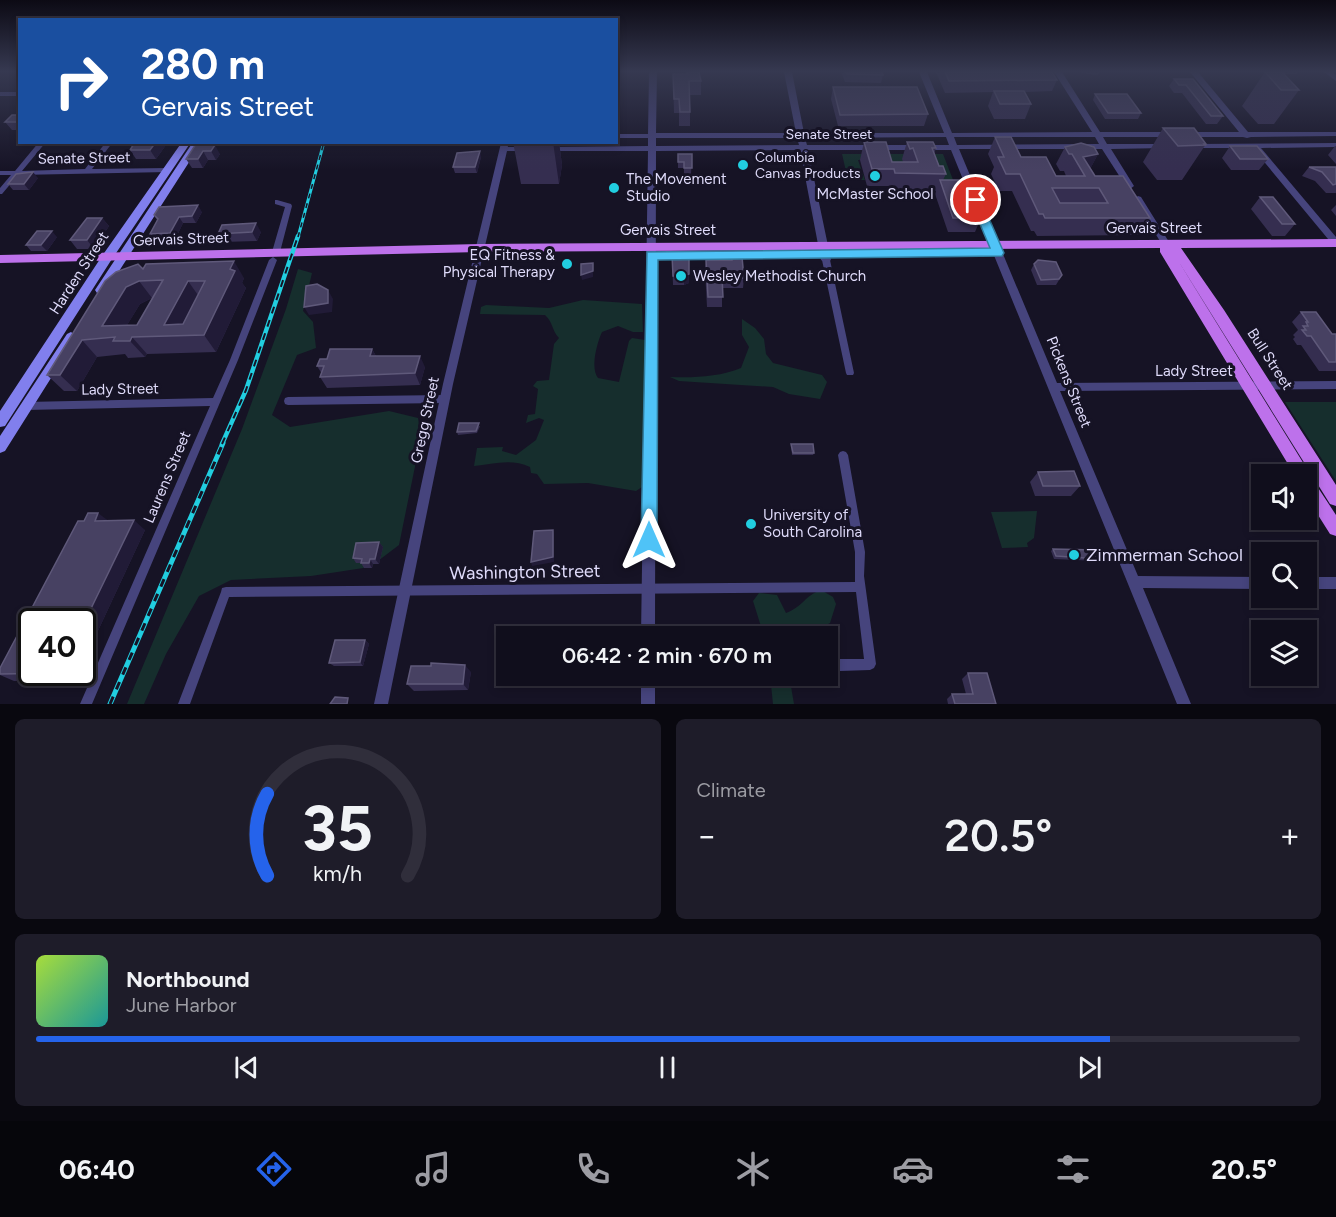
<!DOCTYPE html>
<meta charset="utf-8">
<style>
body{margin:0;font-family:Figtree,sans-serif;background:#1e1c29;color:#f1f3f6;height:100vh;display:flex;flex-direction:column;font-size:22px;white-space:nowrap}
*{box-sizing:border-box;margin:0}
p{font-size:20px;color:#9c9ca3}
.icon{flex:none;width:33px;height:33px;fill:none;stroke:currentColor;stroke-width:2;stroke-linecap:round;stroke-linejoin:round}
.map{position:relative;height:704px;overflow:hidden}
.panel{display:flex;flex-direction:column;gap:15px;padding:15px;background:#09080f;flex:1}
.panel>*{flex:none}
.hud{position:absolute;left:18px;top:18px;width:600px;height:126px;border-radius:0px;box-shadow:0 3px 9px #0003,0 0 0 2px #302e3b;background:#1a4fa0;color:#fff;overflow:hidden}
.tools{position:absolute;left:1251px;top:464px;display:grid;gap:12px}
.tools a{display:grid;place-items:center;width:66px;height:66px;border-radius:0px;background:#100e1c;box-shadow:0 3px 9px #0003,0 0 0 2px #302e3b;font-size:30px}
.speed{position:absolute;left:18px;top:608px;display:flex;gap:12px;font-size:30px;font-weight:700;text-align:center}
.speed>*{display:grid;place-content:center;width:78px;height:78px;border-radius:50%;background:#100e1c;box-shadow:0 3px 9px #0003,0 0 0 2px #302e3b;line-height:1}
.speed .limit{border:3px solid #111;border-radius:9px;background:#fff;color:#111}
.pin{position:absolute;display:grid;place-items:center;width:51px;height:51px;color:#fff;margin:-26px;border:3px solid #fff;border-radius:50%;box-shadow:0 2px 6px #0007}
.me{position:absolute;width:66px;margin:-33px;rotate:0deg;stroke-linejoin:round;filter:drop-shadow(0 0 4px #0008)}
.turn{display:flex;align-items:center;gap:21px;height:126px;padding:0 24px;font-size:27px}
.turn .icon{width:78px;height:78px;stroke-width:2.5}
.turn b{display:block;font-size:42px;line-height:51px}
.big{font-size:45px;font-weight:600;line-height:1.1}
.panel .widget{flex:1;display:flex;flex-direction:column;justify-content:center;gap:9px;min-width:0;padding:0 21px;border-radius:9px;background:#1e1c29}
.panel .dial{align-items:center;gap:0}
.dial svg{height:156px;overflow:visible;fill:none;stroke:#302e3b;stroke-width:7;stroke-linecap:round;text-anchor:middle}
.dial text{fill:#f1f3f6;stroke:none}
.song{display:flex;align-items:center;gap:18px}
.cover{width:72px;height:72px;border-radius:9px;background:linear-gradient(135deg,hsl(80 70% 55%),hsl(180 70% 35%))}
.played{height:6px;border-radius:3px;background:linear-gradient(90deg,#2563eb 85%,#302e3b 85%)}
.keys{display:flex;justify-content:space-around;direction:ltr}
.heat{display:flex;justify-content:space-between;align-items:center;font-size:33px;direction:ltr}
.panel .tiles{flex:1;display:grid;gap:15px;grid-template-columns:1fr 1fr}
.widget:last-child{grid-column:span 2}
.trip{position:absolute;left:496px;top:626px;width:342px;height:60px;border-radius:0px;background:#100e1c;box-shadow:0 3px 9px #0003,0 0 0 2px #302e3b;font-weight:600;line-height:60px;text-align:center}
.tabs{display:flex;height:96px;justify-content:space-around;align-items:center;background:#06060b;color:#9c9ca3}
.tabs .icon{width:42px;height:42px}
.tabs .current{color:#2563eb}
.tabs b{font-size:27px;color:#f1f3f6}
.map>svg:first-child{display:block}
</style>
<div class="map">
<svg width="1336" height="704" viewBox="0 0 1336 704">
<rect width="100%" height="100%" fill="#161325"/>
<!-- green -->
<path fill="#162e2d" d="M842,154H943L957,190C926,176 893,156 858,160L865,180H848Z
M298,269L312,273L303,311L313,322L316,348L297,355L272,415L290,427L389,411L418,418L421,437L399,545L370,567L311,576L231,580L199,596L166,654L144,704H127L242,429L286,309Z
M583,300L642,304L643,332H633L618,326L602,332C597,343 590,368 598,378L619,382L629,341L632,338L645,340L642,487L636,491L588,483L544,484L537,474L531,473L530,467C511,458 493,464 474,466L477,448L503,447L502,451L516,455L536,440L544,420L539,418L526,423L528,415L535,414L538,389L533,386L537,381L549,380L554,344L559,338C552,331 553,322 545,315L480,314L481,307L486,305L549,308Z
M742,319L755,328L764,339L766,354L773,363L822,375L827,382L820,399L789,394L773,387L679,381L670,377C693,378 719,377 741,368L749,347L742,335Z
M1285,402H1336V481Z
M1037,511L1034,538L1027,543L1028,547L1002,548L991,512Z
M821,590L833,597L836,604L830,623L804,636H764L753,601L759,593L777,595L786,613C804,606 804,596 821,590Z
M770,675H789L794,704H773Z"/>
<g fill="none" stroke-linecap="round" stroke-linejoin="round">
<!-- minor -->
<path fill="#46447d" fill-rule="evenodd" d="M0,92H20V96H0Z
M39,142H46L22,171L85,169L106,142H113L92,169L168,168L171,170L168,172L18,175L2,194H0V188L11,175H0V171H15Z
M275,200H277L291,204L292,206L280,252L276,255L272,252L285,207L275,204Z
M273,257L277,260L238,360L92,704H80L210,406L26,410L23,409L22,406L23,403L26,402L213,398L230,360L269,260Z
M826,257L830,260L854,373L853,375H847L846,373L822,260Z
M445,395L448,396L449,399L448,402L445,403L288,405L285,404L284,401L285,398L288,397Z
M843,451L846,452L848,455L865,552L864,576L876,664L874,668L870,670L840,671L836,669L834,665L836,661L840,659H864L856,592L229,597L190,704H178L221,592L222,588L226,587L855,582V552L838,455L840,452Z"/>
<!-- tertiary -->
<path fill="#46447d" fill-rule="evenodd" d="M649,72H657L656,133H796L784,72H792L804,133H944L919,72H927L952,133L1092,132L1054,72H1062L1100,132H1239L1190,72H1198L1248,132H1336V136L1251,137L1247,138L1243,137H1103L1107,144H1165L1169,146L1165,148L1111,149L1134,186L1130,189L1127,188L1102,149H959L1057,383L1336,381V389L1060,391L1138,576L1262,577V589L1143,588L1191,704H1177L951,150H808L831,260L826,263L821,260L800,150L656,151L655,636H641L648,151H548L544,149L548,147L648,146V138H616V134H648ZM946,137L949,145H807L805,138ZM954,137H1095L1099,144L957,145ZM656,138H797L799,145L656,146Z
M1324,72H1332L1336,75V81Z
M501,143H507L508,147H526L530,149L526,151H507L453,384L388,704H374L443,384Z
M1336,143V147L1261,148L1336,237V246L1333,245L1256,152L1255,150L1257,148H1193L1189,146L1193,144Z
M1138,196L1141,197L1169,242L1171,244L1169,246H1163L1134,199Z
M1306,577H1336V589H1306Z
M641,675H655V704H641Z"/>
<!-- secondary -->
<path fill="#817fed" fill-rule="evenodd" d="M182,142H191L110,262L5,426L0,427V411L102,256Z
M193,142H202L105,293H97L95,290L97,287Z
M71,332L77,337L75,340L5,451L0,453V436L67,334Z"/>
<!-- primary -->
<path fill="#bd71eb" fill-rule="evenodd" d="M1336,239V247L1181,248L1224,310L1336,485V506L1330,504L1177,259L1307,469L1309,476L1311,477L1336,515V536L1330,534L1306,496V474H1294L1160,252V248L480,252L0,263V255L480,244Z"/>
<defs>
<path id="rail-far2" d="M298,237L324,142"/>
<path id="rail-far1" d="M222,444L246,390L298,236"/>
<path id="rail" d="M110,704L223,443"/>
</defs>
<!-- rail-far2 casing -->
<use href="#rail-far2" stroke="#21cee0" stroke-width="3"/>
<!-- rail-far1 casing -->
<use href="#rail-far1" stroke="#21cee0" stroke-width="4.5"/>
<!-- rail casing -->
<use href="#rail" stroke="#21cee0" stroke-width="5"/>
<!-- rail-far2 -->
<use href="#rail-far2" stroke="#161325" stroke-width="1.5" stroke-dasharray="5" stroke-linecap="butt"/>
<!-- rail-far1 -->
<use href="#rail-far1" stroke="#161325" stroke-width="2" stroke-dasharray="7" stroke-linecap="butt"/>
<!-- rail -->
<use href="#rail" stroke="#161325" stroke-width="3" stroke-dasharray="8" stroke-linecap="butt"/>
</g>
<!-- wall -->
<path fill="#352e50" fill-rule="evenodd" d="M687,72L701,81V95H690V126H679V113H674L673,74H687Z
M841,72H882L883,75L881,83L845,82Z
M936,72H1052L1057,80L1052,91L1025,92L1031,104L1025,119H994L988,106L993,92L945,93Z
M1080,72H1099L1098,75L1081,73Z
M1265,72H1298L1296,74H1283L1299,90L1274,124H1258L1242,106Z
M1174,79H1193L1223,116L1217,124H1206L1182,93H1174L1169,86Z
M833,87L928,114L924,126H838L831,99Z
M1095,94L1141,113L1138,119H1105L1093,100Z
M20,115V130H12L5,122Z
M1163,128L1206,144L1182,180H1157L1143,162Z
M995,137L1021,157L1056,176H1066L1064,171H1060L1056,164L1065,147L1098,154L1090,169L1095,176L1150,218L1138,235L1037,236L1034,231H1031L1012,191H999L991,174L994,167L988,154Z
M513,142H559L562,165L559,184H521Z
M864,142L892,162H903L902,159L907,142L936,148L934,154L939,166L946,174L943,180L981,218L975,232H948L935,194L936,191L890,190L889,186H867L860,160Z
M196,144L220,154L216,160H208L203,168H192L186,159Z
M166,145L156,159H136L130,150Z
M1230,146L1268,159L1259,170H1231L1222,158Z
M1335,146H1336V164L1328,155Z
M678,154H692L691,174H684V168H678Z
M481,157L477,173H455L453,167Z
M1309,167H1336V193H1326L1315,181L1302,176Z
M38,178L29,190H13L8,184Z
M1260,197L1295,224L1285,236H1272L1251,209Z
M1336,205V216L1331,210Z
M202,212L196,223H183L175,240H155L150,234L157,220L154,215Z
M102,218L109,226L94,249H77L70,240Z
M261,232L257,241L223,242L218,234Z
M57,237L47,251H31L26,245Z
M672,255L689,283L684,285H673Z
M732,257L744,278L743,288H722V307H707L705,270L706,260H731Z
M1034,264L1062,275L1056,285H1037L1031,270Z
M143,269L244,278L242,283L246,288L216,352L147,354L145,357L128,358L125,354L97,357L77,391H64L47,375ZM152,298H153L137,325H127L140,304Z
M1301,312L1332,334H1336V371H1319L1301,345H1297L1293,339L1295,337L1293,335L1298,330L1292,322Z
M372,349L376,356L425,367L420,385L327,388L320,377L322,374L317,366L327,359Z
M480,426L477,433L458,435L457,432Z
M791,444L814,453L813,455H792L791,446Z
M1038,472L1080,486L1071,496H1035L1030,482Z
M108,521L145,530L82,665V621L32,672H79L75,680L14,681L0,675V668Z
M379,542L383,547L379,564H373L372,568H364L361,563H356L353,558Z
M1053,549L1099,559L1097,561L1054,559L1051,551Z
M365,640L369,644L363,666H334L329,663Z
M431,666L471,672L468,690L414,691L407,684Z
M968,673L996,704H948L947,699L952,694H966L962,679Z"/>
<!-- shaded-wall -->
<path fill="#211b37" d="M156,142H164L166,145L156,159L150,150Z
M553,142H559L562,165L559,184Z
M215,145L220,154L216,160L211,151Z
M203,151L208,160L203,168L198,159Z
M480,151L481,157L477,173L475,167Z
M1098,154L1089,171L1083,157Z
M33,172L38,178L29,190L24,184Z
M198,205L202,212L196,223L192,216Z
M179,217L183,223L175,240L170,233Z
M102,218L109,226L94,249L87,240Z
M256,223L261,232L257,241L252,232Z
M52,231L57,237L47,251L41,245Z
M234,261L244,278L242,283L246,288L216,352L204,335Z
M593,263V277L582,280L581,275Z
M689,274V283L684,285V276Z
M139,281L152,298L140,304L118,340L102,326L126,287Z
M188,281L200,298L181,336L164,325Z
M328,290L333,299L332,312L309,315L304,307Z
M132,337L147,354L145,357L130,341Z
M82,340L97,357L77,391L60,375Z
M372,349L378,360L370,356Z
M420,356L425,367L420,385L415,373Z
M98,513L110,522L95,521Z
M134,520L145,530L82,665V627Z
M553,530L554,535V562L532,566L531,562Z
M379,542L383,547L379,564L375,559Z
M370,559L373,564L372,568L369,563Z
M365,640L369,644L363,666L360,662Z
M465,665L471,672L468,690L463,684Z
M61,672H79L75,680L60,673Z"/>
<!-- building -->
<path fill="#474162" stroke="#5f597a" stroke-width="1.5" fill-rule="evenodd" d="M687,72H699L701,81H689L690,112H680L679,99H674L673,74H688Z
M846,72H882L883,75L847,74Z
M945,72H1052L1057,80L949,81Z
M1265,72H1282L1299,90H1281Z
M1174,79H1193L1223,116H1211L1186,85H1179Z
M833,87H917L928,114L840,115Z
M994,91H1024L1031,104H1000Z
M1095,94H1127L1141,113H1108Z
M12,115H20V122H5Z
M1163,128H1194L1206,144H1204L1205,145L1178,146Z
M995,137H1011L1021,157H1046L1056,176H1085L1072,154H1069L1065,147L1081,143L1094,147L1098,154L1083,157L1095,176H1123L1150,218H1045L1043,214H1039L1020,174H1006L998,157H1004ZM1052,188H1099L1108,203H1060Z
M135,142H156L150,150H130Z
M864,142H886L892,162H918L913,148L910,149L907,142H933L936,148H932L939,166H943L946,174L895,173L894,169H872Z
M196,144L215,145L211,151H203L198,159H186Z
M1230,146H1257L1268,159H1240Z
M480,151L475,167H453L457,153Z
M678,154H692V168H684V162H678Z
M1309,167H1336V184L1333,185L1322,172Z
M33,172L24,184H8L16,174Z
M940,180H964L981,218H953Z
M1260,197H1273L1295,224H1282Z
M198,205L192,216L179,217L170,233L150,234L158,219L154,215L159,207Z
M87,218H102L87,240H70Z
M256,223L252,232L218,234L222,225Z
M37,231H52L41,245H26Z
M689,254V274L684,276H673L672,255Z
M732,257H742L744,278H722L723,297H708L706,260H732Z
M1038,260L1056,262L1062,275L1059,279L1041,280L1034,264Z
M234,261L230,269L235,271L204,335L132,337L130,341H113L115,337L82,340L60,375H47L105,281L116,272L138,264L143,269L146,264ZM163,280L137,325L102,326L126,287L139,281ZM188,281H205L183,324L164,325Z
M593,263V271L581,275V264Z
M317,284L328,290V303L304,307L306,286Z
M1301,312H1316L1332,334H1336V362H1329L1311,336H1307L1302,330H1306L1303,326H1308L1306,322H1308Z
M330,349H372L370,356H420L415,373L320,377L324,366H317L320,359H327Z
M459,423H479L476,431L457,432Z
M791,444H813L814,453H793Z
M1074,471L1080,486H1043L1038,472Z
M88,513H98L95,521L134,520L82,627V621H32V672H61L60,673L0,674V668L78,521H84Z
M553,530V557L531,562L534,531Z
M379,542L375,559H370L369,563H361L362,559L353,558L356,543Z
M1053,549L1096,550L1099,559L1056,556Z
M335,640H365L360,662L329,663Z
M431,663L465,665L463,684H407L411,666H431Z
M968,673H987L996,704H955L952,694H973Z
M335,697L348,698L347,704H330Z"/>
<!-- sky -->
<linearGradient id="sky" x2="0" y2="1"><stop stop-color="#0c0a14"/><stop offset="0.42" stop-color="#363951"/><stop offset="1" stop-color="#363951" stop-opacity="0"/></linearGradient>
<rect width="1336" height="170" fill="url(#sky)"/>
<!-- route -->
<path fill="#4fc3f7" stroke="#337fa1" stroke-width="1.5" d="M976,196L981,200L1004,253L1002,256L658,260L657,540L655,545L649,548L643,545L641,540L647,252L990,248L970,200Z"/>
<!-- markers -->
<g fill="#21cee0" stroke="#161325" stroke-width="2">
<circle cx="743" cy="165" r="6"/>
<circle cx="875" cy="176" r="6"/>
<circle cx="614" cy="188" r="6"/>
<circle cx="567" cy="264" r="6"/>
<circle cx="681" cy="276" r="6"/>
<circle cx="751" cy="524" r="6"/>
<circle cx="1074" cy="555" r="6"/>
</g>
<g text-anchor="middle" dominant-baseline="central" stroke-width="6" stroke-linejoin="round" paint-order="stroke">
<!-- far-street labels -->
<g font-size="14" fill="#dfdbfa" stroke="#161325">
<text x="829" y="134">Senate Street</text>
</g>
<!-- far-poi labels -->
<g font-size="14" fill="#dfdbfa" stroke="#161325" text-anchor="start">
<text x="755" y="157">Columbia<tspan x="755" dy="16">Canvas Products</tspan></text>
</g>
<!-- street labels -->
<g font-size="15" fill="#dfdbfa" stroke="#161325">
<text transform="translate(84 158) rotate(-1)">Senate Street</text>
<text x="1154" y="228">Gervais Street</text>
<text x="668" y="230">Gervais Street</text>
<text transform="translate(181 239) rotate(-2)">Gervais Street</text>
<text transform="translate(79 273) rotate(-57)">Harden Street</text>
<text transform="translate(1270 359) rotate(57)">Bull Street</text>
<text x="1194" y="371">Lady Street</text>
<text transform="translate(1069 382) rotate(68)">Pickens Street</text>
<text transform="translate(120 389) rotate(-1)">Lady Street</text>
<text transform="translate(425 420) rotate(-78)">Gregg Street</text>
<text transform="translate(167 477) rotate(-67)">Laurens Street</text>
</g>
<!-- poi labels -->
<g font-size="15" fill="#dfdbfa" stroke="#161325" text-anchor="start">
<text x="626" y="179">The Movement<tspan x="626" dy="17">Studio</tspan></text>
<text x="875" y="194" text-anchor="middle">McMaster School</text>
<text x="555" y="255" text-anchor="end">EQ Fitness &amp;<tspan x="555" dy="17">Physical Therapy</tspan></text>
<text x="693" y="276">Wesley Methodist Church</text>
<text x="763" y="515">University of<tspan x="763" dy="17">South Carolina</tspan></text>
</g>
<!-- near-poi labels -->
<g font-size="18" fill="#dfdbfa" stroke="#161325" text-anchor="start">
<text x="1086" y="555">Zimmerman School</text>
</g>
<!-- near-street labels -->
<g font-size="18" fill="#dfdbfa" stroke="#161325">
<text transform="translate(525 572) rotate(-1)">Washington Street</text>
</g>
</g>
</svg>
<div class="tools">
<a><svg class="icon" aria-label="sound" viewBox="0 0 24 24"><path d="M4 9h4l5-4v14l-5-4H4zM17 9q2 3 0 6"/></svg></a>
<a><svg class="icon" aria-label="search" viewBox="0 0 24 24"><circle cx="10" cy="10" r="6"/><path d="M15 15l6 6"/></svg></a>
<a><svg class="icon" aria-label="layers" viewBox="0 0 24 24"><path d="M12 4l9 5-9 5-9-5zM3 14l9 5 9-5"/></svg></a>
</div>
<div class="speed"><div class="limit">40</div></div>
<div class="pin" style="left:976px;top:200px;background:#d93025"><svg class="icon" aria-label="arrive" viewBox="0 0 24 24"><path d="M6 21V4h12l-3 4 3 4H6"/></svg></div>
<svg class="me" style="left:649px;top:540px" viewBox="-20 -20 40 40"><path d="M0-17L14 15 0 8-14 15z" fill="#4fc3f7" stroke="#fff" stroke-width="4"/></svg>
<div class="trip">06:42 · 2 min · 670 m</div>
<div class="hud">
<div class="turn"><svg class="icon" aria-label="right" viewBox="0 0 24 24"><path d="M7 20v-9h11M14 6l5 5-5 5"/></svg><div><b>280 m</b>Gervais Street</div></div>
</div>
</div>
<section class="panel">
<div class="tiles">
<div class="widget dial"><svg viewBox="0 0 100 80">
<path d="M14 69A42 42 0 1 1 86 69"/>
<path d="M14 69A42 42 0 0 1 14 27" stroke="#2563eb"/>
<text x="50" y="56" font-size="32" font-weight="700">35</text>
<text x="50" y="72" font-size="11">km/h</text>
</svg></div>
<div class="widget"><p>Climate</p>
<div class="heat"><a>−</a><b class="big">20.5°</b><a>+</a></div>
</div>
<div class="widget">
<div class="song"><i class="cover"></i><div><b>Northbound</b><p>June Harbor</p></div></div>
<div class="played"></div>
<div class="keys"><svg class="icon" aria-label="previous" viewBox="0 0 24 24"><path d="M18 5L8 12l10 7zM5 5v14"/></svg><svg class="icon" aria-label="pause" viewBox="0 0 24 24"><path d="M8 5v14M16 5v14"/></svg><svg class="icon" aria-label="next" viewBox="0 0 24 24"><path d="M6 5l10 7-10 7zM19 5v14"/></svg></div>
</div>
</div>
</section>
<nav class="tabs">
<b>06:40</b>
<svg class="icon current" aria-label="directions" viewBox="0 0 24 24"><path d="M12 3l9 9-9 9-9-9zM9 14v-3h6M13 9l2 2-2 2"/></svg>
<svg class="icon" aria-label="music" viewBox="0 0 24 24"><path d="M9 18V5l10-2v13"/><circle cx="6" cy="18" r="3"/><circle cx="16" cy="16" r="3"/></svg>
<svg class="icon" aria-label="phone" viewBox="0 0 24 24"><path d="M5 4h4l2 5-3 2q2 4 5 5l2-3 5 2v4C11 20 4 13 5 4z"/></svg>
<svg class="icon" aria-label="climate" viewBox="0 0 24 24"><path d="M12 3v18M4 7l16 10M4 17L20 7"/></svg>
<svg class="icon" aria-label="car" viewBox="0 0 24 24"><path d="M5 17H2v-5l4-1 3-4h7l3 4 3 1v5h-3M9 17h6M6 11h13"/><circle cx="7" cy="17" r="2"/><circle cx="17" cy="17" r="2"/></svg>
<svg class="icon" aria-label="filters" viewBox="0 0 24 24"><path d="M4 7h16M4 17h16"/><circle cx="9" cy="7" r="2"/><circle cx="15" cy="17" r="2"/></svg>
<b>20.5°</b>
</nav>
